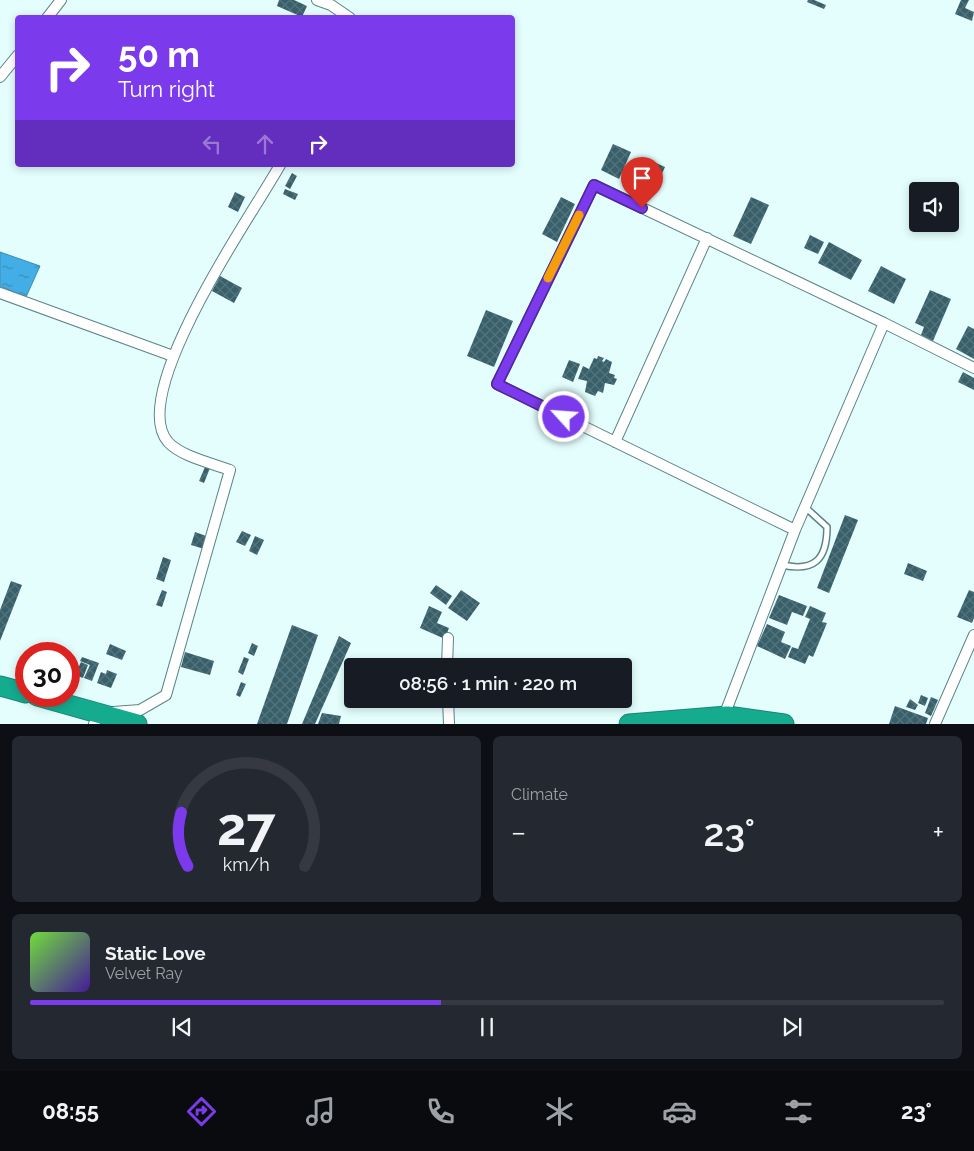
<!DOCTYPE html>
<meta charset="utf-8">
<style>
body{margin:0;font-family:Raleway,sans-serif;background:#242831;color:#f1f3f6;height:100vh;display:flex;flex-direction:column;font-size:19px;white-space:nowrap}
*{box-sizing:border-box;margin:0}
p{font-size:16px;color:#9ea1a6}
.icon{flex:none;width:28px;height:28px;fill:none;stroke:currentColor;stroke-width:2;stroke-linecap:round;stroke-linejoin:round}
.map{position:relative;height:724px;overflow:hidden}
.panel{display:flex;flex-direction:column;gap:12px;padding:12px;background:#0d0f14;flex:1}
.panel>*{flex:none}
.guide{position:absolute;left:15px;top:15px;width:500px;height:152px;border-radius:5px;box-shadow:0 2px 8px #0003;background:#7c3aed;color:#fff;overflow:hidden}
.tools{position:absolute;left:909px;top:182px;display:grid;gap:10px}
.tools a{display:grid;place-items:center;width:50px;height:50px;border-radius:5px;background:#171b24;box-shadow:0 2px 8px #0003;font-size:25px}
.speed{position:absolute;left:15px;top:642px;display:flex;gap:10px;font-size:25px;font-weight:700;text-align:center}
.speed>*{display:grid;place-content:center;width:65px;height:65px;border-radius:50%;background:#171b24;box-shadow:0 2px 8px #0003;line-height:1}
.speed .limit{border:8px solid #d22;background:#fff;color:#111}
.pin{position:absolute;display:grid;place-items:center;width:42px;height:42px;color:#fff;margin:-51px -21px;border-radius:50% 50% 50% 0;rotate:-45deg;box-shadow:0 0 5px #0007}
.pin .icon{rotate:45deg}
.me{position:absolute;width:55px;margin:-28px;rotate:296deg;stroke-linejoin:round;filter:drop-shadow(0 0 4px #0008)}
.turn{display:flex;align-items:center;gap:18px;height:105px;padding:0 20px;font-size:22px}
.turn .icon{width:65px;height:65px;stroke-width:2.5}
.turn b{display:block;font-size:35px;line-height:42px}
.lanes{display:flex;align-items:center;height:48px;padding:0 20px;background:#0003;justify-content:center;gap:25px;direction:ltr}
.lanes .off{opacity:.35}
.big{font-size:38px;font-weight:600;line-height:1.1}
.panel .tile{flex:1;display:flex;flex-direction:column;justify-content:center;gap:8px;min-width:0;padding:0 18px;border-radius:8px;background:#242831}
.panel .dial{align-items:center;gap:0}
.dial svg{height:130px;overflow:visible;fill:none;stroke:#363941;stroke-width:7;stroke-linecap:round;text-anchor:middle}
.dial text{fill:#f1f3f6;stroke:none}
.song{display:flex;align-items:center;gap:15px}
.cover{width:60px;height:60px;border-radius:8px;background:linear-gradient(135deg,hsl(100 70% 55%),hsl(260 70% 35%))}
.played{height:5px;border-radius:2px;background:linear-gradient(90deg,#7c3aed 45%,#363941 45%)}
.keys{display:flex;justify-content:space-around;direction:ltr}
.heat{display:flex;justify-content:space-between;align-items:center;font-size:28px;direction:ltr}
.panel .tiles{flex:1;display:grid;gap:12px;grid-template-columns:1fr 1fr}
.tile:last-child{grid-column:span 2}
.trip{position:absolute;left:344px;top:658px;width:288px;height:50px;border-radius:5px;background:#171b24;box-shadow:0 2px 8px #0003;font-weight:600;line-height:50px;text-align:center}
.tab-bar{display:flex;height:80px;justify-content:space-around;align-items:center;background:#090b0e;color:#9ea1a6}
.tab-bar .icon{width:35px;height:35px}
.tab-bar .selected{color:#7c3aed}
.tab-bar b{font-size:22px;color:#f1f3f6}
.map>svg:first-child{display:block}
</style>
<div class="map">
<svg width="974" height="724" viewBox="0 0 974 724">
<defs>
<pattern id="water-ripples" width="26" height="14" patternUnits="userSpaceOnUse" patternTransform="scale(1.25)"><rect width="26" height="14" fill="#42aee5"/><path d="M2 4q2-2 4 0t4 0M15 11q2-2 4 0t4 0" fill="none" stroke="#388fbb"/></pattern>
<pattern id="building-cross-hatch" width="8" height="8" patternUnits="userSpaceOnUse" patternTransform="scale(1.25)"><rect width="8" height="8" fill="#39606a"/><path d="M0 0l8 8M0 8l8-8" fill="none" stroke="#54747c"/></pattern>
</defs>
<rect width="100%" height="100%" fill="#e4fefe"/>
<!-- water -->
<path fill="url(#water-ripples)" stroke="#3c8db3" d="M0,252L40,266L26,297L0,286Z"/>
<!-- building -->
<path fill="url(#building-cross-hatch)" d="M279,0H294L307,6L302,17L277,6Z
M808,0H814L826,5L824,9L807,2Z
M961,0H969L965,8L974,12L972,21L955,14Z
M613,144L631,152L619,179L601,170Z
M649,160L665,167L652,195L636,188Z
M292,173L297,176L290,189L285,186Z
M285,189L298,194L295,200L283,194Z
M235,192L245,197L238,212L228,207Z
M561,197L575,204L557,242L542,234Z
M751,197L769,205L751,244L733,236Z
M810,235L824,242L818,254L804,248Z
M829,242L862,260L851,280L818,263Z
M881,266L906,279L894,304L868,291Z
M220,276L242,288L234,303L212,291Z
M930,290L951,299L933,341L921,335L924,327L915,323Z
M486,310L513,321L494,367L467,356Z
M968,326L974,329V359L956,349Z
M598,356L604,358L602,361L604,362L606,359L612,362L609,373L615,375L614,378L617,379L614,385L605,383L603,393L598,391L595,396L585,392L587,381L578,379L583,366L589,369L594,358L597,359Z
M569,360L580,364L573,382L562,377Z
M963,372L974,378V390L958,382Z
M205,467L210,468L204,483L199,481Z
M845,515L858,520L829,593L817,588Z
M242,531L251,535L245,546L236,542Z
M195,532L209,537L204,549L191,545Z
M255,536L264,540L257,555L249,551Z
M163,557L171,560L164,582L156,579Z
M908,563L927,571L923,581L904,574Z
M11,581L22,585L0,641V610Z
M436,585L452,596L446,605L430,593Z
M162,590L167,592L162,607L156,605Z
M461,590L480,603L467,621L448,608Z
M969,590L974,592V618L972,623L957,617Z
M779,595L807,606L803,616L792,612L787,625L769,618Z
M429,606L442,612L437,623L449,628L445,639L420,628Z
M810,606L826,613L822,622L827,623L813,657L809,655L805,664L788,657L792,647L798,649L810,619L805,617Z
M767,624L785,632L781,642L791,646L785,659L757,646Z
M292,625L318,635L287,724H257Z
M339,636L351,643L315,724H302Z
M252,643L258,646L254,656L248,653Z
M110,644L126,651L122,660L106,654Z
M185,652L214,661L210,675L181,667Z
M82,657L99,663L92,681L84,678L90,665L80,661Z
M244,657L249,659L243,675L238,672Z
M81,662L88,665L83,678L75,675Z
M107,670L117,674L111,688L97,683L101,672L106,674Z
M241,682L246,684L240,697L236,695Z
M921,695L928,698L925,706L918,703Z
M931,697L938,700L931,716L925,713Z
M910,699L918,705L915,710L906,707Z
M895,706L928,718L926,724H889Z
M322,713L341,716L339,724H318Z"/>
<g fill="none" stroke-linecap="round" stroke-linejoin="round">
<defs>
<path id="lane" d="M782,565C814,572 827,560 827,527L805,507"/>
<path id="street" d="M317,0L331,5L350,18
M47,18L61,0
M0,77L18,55
M0,293L173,356
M884,323L974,368
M615,442L707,238
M447,666L448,638
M448,699L449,724
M724,716L795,530L884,323L594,185L497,384L795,530
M94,724L100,713L140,710L166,695L230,470C212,463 182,457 168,442C126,394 254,212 280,165
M935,724L974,635"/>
<path id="highway" d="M0,686L26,693
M37,696L137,724
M629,724L727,716L784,724"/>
</defs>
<!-- lane casing -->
<use href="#lane" stroke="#5b8585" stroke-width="8"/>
<!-- street casing -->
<use href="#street" stroke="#5b8585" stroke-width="12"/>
<!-- highway casing -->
<use href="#highway" stroke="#1d8573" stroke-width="21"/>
<!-- lane -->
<use href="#lane" stroke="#fff" stroke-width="5"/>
<!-- street -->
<use href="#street" stroke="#fff" stroke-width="10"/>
<!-- highway -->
<use href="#highway" stroke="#14ab8f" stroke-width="19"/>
</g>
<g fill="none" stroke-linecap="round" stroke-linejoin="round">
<defs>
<path id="route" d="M564,417L497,384L594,185L642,208"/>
</defs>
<!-- route casing -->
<use href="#route" stroke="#51269a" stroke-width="12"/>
<!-- route -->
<use href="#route" stroke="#7c3aed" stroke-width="9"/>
<!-- slow -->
<path stroke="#f59e0b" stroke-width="9" d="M548,278L579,215"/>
</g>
</svg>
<div class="tools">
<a><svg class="icon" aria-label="sound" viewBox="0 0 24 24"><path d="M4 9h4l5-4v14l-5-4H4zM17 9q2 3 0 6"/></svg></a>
</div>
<div class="speed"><div class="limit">30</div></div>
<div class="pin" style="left:642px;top:208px;background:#d93025"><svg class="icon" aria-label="arrive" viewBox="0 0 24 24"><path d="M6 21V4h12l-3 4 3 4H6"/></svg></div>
<svg class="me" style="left:564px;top:417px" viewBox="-20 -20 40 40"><circle r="17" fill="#7c3aed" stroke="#fff" stroke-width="3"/><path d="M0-11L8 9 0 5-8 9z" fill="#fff"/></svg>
<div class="trip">08:56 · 1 min · 220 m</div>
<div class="guide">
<div class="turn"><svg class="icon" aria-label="right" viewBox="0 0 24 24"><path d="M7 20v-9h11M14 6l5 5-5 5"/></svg><div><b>50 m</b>Turn right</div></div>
<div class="lanes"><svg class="icon off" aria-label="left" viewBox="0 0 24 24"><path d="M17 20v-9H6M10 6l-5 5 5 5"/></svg><svg class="icon off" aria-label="ahead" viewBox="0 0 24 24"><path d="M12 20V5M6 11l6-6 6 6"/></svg><svg class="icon" aria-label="right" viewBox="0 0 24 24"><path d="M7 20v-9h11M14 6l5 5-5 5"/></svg></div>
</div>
</div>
<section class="panel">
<div class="tiles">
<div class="tile dial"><svg viewBox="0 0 100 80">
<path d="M14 69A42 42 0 1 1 86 69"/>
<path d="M14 69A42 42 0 0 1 10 36" stroke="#7c3aed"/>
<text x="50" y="56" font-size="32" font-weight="700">27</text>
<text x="50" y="72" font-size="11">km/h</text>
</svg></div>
<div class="tile"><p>Climate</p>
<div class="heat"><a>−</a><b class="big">23°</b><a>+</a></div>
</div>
<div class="tile">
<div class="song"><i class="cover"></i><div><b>Static Love</b><p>Velvet Ray</p></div></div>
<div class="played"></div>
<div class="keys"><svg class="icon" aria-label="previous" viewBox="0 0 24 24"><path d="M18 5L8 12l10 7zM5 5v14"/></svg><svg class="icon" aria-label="pause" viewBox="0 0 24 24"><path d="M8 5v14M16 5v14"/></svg><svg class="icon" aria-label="next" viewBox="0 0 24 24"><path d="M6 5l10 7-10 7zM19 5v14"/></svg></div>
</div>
</div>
</section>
<nav class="tab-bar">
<b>08:55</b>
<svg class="icon selected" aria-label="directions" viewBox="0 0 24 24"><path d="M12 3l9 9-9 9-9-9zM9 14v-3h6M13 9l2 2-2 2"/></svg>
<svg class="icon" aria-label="music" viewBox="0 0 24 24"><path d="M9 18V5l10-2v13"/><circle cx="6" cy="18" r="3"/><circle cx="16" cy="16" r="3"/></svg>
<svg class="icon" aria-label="phone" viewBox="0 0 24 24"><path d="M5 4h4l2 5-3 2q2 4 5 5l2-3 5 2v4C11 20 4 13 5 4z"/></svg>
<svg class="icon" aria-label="climate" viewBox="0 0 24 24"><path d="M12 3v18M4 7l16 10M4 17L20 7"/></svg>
<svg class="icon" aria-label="car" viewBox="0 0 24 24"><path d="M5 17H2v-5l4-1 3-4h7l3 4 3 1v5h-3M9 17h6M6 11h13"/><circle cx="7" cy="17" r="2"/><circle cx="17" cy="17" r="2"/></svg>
<svg class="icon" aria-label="filters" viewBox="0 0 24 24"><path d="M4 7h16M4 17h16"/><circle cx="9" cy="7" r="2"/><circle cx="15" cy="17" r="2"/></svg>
<b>23°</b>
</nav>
